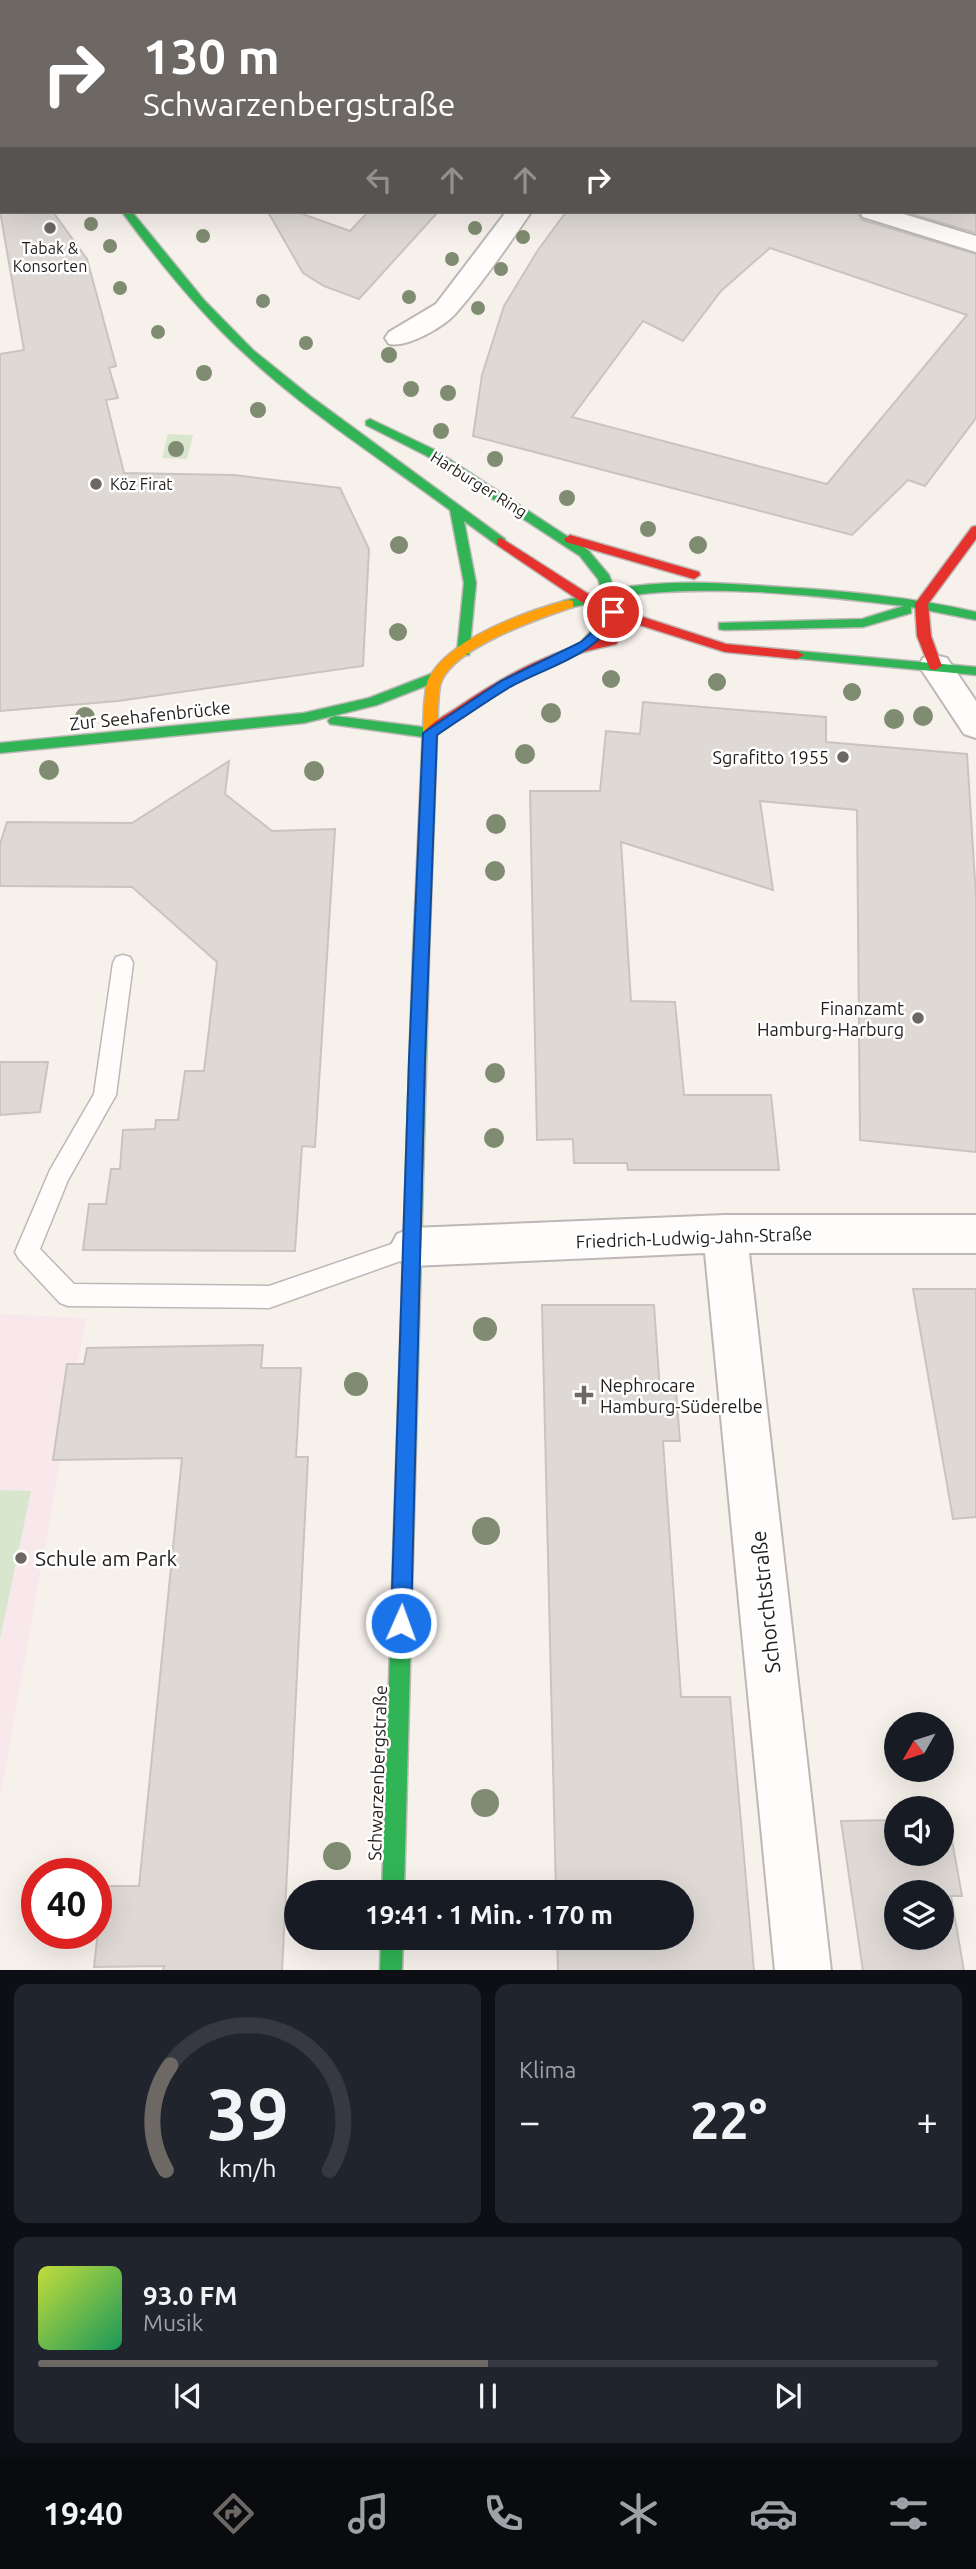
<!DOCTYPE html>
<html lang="de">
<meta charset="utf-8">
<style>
body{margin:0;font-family:Ubuntu,sans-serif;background:#20242c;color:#f1f3f6;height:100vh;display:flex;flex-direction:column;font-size:26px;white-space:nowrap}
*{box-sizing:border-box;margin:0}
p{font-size:23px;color:#9ea1a6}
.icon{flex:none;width:38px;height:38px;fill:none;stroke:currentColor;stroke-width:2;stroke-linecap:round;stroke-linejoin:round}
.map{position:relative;height:1970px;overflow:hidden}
.side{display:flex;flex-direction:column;gap:14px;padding:14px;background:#0d0f14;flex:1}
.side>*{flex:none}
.top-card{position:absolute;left:0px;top:0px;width:976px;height:214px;box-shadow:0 7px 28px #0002;background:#6d6864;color:#fff;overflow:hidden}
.needle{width:46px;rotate:231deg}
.tools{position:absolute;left:884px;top:1712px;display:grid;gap:14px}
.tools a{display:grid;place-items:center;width:70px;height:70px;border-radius:50%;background:#171b24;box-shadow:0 7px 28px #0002;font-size:35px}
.speed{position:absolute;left:21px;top:1858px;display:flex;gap:14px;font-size:35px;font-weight:700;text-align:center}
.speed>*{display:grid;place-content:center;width:91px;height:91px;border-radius:50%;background:#171b24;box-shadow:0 7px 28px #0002;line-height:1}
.speed .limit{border:10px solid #d22;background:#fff;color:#111}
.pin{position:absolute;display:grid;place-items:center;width:60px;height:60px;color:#fff;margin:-30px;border:4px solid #fff;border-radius:50%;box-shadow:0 2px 7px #0007}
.me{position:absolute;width:77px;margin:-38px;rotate:2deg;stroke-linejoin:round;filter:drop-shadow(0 0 5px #0008)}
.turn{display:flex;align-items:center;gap:24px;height:147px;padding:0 28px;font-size:32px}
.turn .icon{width:91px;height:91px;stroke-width:2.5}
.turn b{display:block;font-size:49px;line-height:60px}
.lanes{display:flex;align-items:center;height:66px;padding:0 28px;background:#0003;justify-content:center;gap:35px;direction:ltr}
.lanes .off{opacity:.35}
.big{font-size:52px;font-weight:600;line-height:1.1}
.side .tile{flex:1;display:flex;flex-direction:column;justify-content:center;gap:10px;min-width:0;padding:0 24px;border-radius:14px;background:#20242c}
.side .dial{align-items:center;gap:0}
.dial svg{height:182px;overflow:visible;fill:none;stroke:#363941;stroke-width:7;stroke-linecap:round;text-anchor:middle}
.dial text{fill:#f1f3f6;stroke:none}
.song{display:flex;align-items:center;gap:21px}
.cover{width:84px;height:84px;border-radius:10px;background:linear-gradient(135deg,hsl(70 70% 55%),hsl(150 70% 35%))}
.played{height:7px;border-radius:4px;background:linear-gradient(90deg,#6d6864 50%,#363941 50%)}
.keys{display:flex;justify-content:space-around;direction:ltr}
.heat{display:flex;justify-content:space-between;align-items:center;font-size:38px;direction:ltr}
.side .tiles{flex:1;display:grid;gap:14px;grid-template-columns:1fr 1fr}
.tile:last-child{grid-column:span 2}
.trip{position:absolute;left:284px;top:1880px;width:410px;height:70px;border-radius:35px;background:#171b24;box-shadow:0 7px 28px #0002;font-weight:600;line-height:70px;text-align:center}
.tabs{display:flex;height:112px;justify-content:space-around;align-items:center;background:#090b0e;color:#9ea1a6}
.tabs .icon{width:49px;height:49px}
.tabs .selected{color:#6d6864}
.tabs b{font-size:32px;color:#f1f3f6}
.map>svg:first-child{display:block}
</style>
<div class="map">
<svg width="976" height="1971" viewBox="0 0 976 1971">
<rect width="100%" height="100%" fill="#f7f1ec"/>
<!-- education -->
<path fill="#f9e8eb" d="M0,1314L86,1318L0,1799Z"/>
<!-- green -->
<path fill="#d8e6cd" d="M168,434L193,435L187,459L162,458Z
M0,1490L31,1491L0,1639Z"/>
<!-- building -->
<path fill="#ded9d5" stroke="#c9c4c1" stroke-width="2" fill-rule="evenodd" d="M0,211L53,212L87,259L116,366L109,368L118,398L106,400L124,473L234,475L340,488L369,549L363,666L118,701L0,711V354L24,350Z
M268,212H297L350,231L368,212H438L359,299L324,286L303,273Z
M566,212H857L862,220L976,254V418L925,486L908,480L852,535L473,436L482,375L504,306L538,250ZM770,248L967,315L827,484L572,417L643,321L683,341L721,291Z
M905,212H976V233Z
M643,702L826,717V742L967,754L976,896V1152L860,1140L857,810L760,801L773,890L621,842L631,1001L675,1002L684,1095H771L779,1170H628L627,1163H574L573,1139L537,1140L530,791H600L606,731L640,734Z
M229,761L225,794L272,831L335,829L315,1147L302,1146L295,1251L83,1250L89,1204H106L111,1169H120L123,1130L155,1129L156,1120H178L185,1071H204L217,962L132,887L0,886V844L7,822L132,823Z
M0,1062H48L40,1112L0,1115Z
M913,1289H976V1517L953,1519Z
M542,1305H654L660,1392H676L680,1441H663L681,1697H730L754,1971H558L557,1937H681V1892H556Z
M263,1345L261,1368H301L296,1457H308L282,1971H163L164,1966L94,1967L103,1886H139L182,1458L53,1460L67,1364H84L87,1348Z
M942,1818H948L962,1896H951L964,1971H863L841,1821L896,1820V1853H942ZM896,1892H942V1937H896Z"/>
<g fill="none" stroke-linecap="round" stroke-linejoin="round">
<defs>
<path id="lane" d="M123,955L130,957L133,963L116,1095L68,1180L40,1249L74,1284L269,1286L412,1237L420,1240L424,1247L420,1254L269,1308L68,1306L60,1303L19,1259L15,1252L50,1170L94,1094L113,963L116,957Z"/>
<path id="street" d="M253,0H278L252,2Z
M449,0H471V2H449Z
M500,0H522L499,2Z
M506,212H531C508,246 483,282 456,313C444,327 407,348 389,344L385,338L389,332L436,304Z
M860,212H897L976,236V252L863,217Z
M935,655L947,658L976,701V738L964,734L919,666L923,658Z
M725,1215H976V1253H749L831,1971H775L705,1253L412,1266L397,1260L390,1247L397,1234L412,1228Z"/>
<path id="fast" d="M122,212H132L204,300L253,350L310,396L505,539V545H497L464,521L476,583L469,655H459L457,652L464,583L450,510C381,459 307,412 245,354C199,312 159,262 122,212Z
M370,419L435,450L588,550L609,575L614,589C669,579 725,583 780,587C846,591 911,597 976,612V620L911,607V613L863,627L724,630L719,629V623L862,619L904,606C814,595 707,583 617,597L614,621L591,648H581V642L601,620L606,600L568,608L562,604L563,601L602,591L598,579L580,556L427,456L366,425V421Z
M797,651L976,667V675L792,658V652Z
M436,672L441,674L443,677L441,680L377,705L304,723L0,753V743L304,713L369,698Z
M335,716L430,728L437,733L430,738L330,724L328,721L330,718Z
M421,948L429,954L404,1892H382L413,954Z
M381,1937H403L402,1971H380Z"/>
<path id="slow" d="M0,50L2,51V58L0,57Z
M568,600L573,601V607C538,619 458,646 442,680C438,688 439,698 438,707L429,954L426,958H416L413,954L424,707C425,698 425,688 428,680C447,639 527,611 568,600Z"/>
<path id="jam" d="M976,526V539L928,604L931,636L942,666L935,670L930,669L917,636L915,604L972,527Z
M570,535L699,572L700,575L694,579L566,542L564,539Z
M501,538L590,595L618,609L726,644L797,651L804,655L797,659L725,652L608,615L580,601L497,545V539Z
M611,637L618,641L616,644C600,648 584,651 569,657C520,674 477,707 435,736H425L423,733C431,722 446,715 458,707C506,674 554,649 611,637Z"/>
</defs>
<!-- lane casing -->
<use href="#lane" stroke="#bdb8b5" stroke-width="3"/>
<!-- street casing -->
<use href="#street" stroke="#bdb8b5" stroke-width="4"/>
<!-- fast casing -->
<use href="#fast" stroke="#bdb8b5" stroke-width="3"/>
<!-- slow casing -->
<use href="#slow" stroke="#bdb8b5" stroke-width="3"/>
<!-- jam casing -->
<use href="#jam" stroke="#bdb8b5" stroke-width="3"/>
<!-- lane -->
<use href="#lane" fill="#fefdfc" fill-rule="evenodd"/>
<!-- street -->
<use href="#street" fill="#fefdfc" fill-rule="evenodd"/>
<!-- fast -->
<use href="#fast" fill="#30b455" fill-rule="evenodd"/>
<!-- slow -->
<use href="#slow" fill="#ff9f0a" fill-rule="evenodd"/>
<!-- jam -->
<use href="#jam" fill="#e5322d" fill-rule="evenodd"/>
</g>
<!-- trees -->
<g fill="#7f8c71">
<circle cx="91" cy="224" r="7"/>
<circle cx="475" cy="228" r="7"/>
<circle cx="203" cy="236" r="7"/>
<circle cx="523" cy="237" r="7"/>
<circle cx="110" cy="246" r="7"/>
<circle cx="452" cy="259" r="7"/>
<circle cx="501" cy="269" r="7"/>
<circle cx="120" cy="288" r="7"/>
<circle cx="409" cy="297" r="7"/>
<circle cx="263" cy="301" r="7"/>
<circle cx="478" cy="308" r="7"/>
<circle cx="158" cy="332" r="7"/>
<circle cx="306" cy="343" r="7"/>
<circle cx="389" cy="355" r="8"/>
<circle cx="204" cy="373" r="8"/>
<circle cx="411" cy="389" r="8"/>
<circle cx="448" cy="393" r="8"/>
<circle cx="258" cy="410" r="8"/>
<circle cx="441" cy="431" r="8"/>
<circle cx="176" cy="449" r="8"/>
<circle cx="495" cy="459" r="8"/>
<circle cx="567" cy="498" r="8"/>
<circle cx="648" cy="529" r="8"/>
<circle cx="399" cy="545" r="9"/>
<circle cx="698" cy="545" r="9"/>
<circle cx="398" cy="632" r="9"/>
<circle cx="611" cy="679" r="9"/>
<circle cx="717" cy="682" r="9"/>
<circle cx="852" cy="692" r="9"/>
<circle cx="551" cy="713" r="10"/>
<circle cx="923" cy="716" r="10"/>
<circle cx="85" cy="717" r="10"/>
<circle cx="894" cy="719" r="10"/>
<circle cx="525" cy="754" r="10"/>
<circle cx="49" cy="770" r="10"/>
<circle cx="314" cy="771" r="10"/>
<circle cx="496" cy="824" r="10"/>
<circle cx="495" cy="871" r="10"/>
<circle cx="495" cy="1073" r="10"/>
<circle cx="494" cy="1138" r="10"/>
<circle cx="485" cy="1329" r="12"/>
<circle cx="356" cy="1384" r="12"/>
<circle cx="486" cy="1531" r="14"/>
<circle cx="485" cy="1803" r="14"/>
<circle cx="337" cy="1856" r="14"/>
</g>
<!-- route -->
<path fill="#1a73e8" stroke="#114b97" stroke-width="2" d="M613,608L620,612C596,657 552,664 510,687C485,702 461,719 437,735L425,1059L411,1623L408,1630L401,1633L394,1630L391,1623L409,1059L423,733L501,681L581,642L599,626L608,609Z"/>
<!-- markers -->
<g fill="#6d6864" stroke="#fff" stroke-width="2.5">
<circle cx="50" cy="228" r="7"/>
<circle cx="96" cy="484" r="7"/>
<circle cx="843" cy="757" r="7"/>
<circle cx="918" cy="1018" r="7"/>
<path d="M580.5 1384.5h7v7h7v7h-7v7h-7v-7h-7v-7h7z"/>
<circle cx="21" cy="1558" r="7"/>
</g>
<g text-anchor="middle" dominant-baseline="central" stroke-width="5" stroke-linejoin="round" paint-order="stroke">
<!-- far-poi labels -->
<g font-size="16" fill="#221e1b" stroke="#fff">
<text x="50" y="248">Tabak &amp;<tspan x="50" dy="18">Konsorten</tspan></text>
<text x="110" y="484" text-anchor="start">Köz Firat</text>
</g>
<!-- far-street labels -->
<g font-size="16" fill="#221e1b" stroke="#fff">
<text transform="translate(479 484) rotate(32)">Harburger Ring</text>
</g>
<!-- street labels -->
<g font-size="18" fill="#221e1b" stroke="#fff">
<text transform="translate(150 715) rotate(-6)">Zur Seehafenbrücke</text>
<text transform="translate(694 1237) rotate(-2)">Friedrich-Ludwig-Jahn-Straße</text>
<text transform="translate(377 1773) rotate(-88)">Schwarzenbergstraße</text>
</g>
<!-- poi labels -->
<g font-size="18" fill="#221e1b" stroke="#fff" text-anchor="end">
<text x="829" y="757">Sgrafitto 1955</text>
<text x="904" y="1008">Finanzamt<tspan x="904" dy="21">Hamburg-Harburg</tspan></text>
<text x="600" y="1385" text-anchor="start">Nephrocare<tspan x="600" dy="21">Hamburg-Süderelbe</tspan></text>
</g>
<!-- near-poi labels -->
<g font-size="21" fill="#221e1b" stroke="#fff" text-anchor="start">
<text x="35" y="1558">Schule am Park</text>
</g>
<!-- near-street labels -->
<g font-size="21" fill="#221e1b" stroke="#fff">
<text transform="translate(765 1602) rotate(-96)">Schorchtstraße</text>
</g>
</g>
</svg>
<div class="tools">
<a><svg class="needle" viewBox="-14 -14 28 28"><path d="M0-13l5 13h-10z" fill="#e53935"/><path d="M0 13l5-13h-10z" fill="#9ea1a6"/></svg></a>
<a><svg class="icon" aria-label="sound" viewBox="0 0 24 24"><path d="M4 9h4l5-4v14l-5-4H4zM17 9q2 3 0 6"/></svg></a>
<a><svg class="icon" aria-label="layers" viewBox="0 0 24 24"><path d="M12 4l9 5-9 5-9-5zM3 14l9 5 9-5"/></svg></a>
</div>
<div class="speed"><div class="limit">40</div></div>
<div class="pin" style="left:613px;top:612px;background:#d93025"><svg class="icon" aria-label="arrive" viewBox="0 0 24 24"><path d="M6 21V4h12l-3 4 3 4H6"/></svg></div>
<svg class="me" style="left:401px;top:1623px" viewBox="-20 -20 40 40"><circle r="17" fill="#1a73e8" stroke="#fff" stroke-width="3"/><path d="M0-11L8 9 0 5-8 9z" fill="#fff"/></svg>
<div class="trip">19:41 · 1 Min. · 170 m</div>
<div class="top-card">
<div class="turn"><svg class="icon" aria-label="right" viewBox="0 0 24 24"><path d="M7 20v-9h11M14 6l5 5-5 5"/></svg><div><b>130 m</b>Schwarzenbergstraße</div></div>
<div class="lanes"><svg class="icon off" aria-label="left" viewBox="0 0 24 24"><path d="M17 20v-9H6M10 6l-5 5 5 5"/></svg><svg class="icon off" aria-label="ahead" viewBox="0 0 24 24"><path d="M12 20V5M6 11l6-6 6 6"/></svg><svg class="icon off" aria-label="ahead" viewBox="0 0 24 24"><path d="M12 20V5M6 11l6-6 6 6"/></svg><svg class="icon" aria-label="right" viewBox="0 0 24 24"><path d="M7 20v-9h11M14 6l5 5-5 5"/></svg></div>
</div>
</div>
<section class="side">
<div class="tiles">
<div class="tile dial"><svg viewBox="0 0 100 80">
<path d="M14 69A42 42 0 1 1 86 69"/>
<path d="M14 69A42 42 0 0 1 16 23" stroke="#6d6864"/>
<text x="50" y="56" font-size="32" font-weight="700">39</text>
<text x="50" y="72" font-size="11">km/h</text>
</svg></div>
<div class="tile"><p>Klima</p>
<div class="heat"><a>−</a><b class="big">22°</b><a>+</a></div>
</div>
<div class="tile">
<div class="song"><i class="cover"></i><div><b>93.0 FM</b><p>Musik</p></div></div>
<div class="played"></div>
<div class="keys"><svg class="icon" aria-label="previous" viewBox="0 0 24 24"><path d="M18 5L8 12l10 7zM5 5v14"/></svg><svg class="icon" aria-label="pause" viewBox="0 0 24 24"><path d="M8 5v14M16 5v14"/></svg><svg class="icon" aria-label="next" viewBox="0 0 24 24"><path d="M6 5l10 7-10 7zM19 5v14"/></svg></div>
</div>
</div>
</section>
<nav class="tabs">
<b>19:40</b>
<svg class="icon selected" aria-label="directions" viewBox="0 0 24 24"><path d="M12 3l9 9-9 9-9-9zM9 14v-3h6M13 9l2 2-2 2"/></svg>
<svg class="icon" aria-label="music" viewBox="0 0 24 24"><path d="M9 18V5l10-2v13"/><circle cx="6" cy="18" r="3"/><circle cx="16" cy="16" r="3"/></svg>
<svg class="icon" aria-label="phone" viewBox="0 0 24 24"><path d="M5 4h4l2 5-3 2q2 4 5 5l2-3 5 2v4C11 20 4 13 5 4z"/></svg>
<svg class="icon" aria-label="climate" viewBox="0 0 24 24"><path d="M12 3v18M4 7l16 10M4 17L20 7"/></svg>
<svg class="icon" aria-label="car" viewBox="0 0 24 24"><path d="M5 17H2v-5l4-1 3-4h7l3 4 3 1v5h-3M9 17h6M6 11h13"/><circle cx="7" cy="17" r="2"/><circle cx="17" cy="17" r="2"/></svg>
<svg class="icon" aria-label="filters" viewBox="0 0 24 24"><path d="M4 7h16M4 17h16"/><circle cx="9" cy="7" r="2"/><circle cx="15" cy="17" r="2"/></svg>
</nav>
